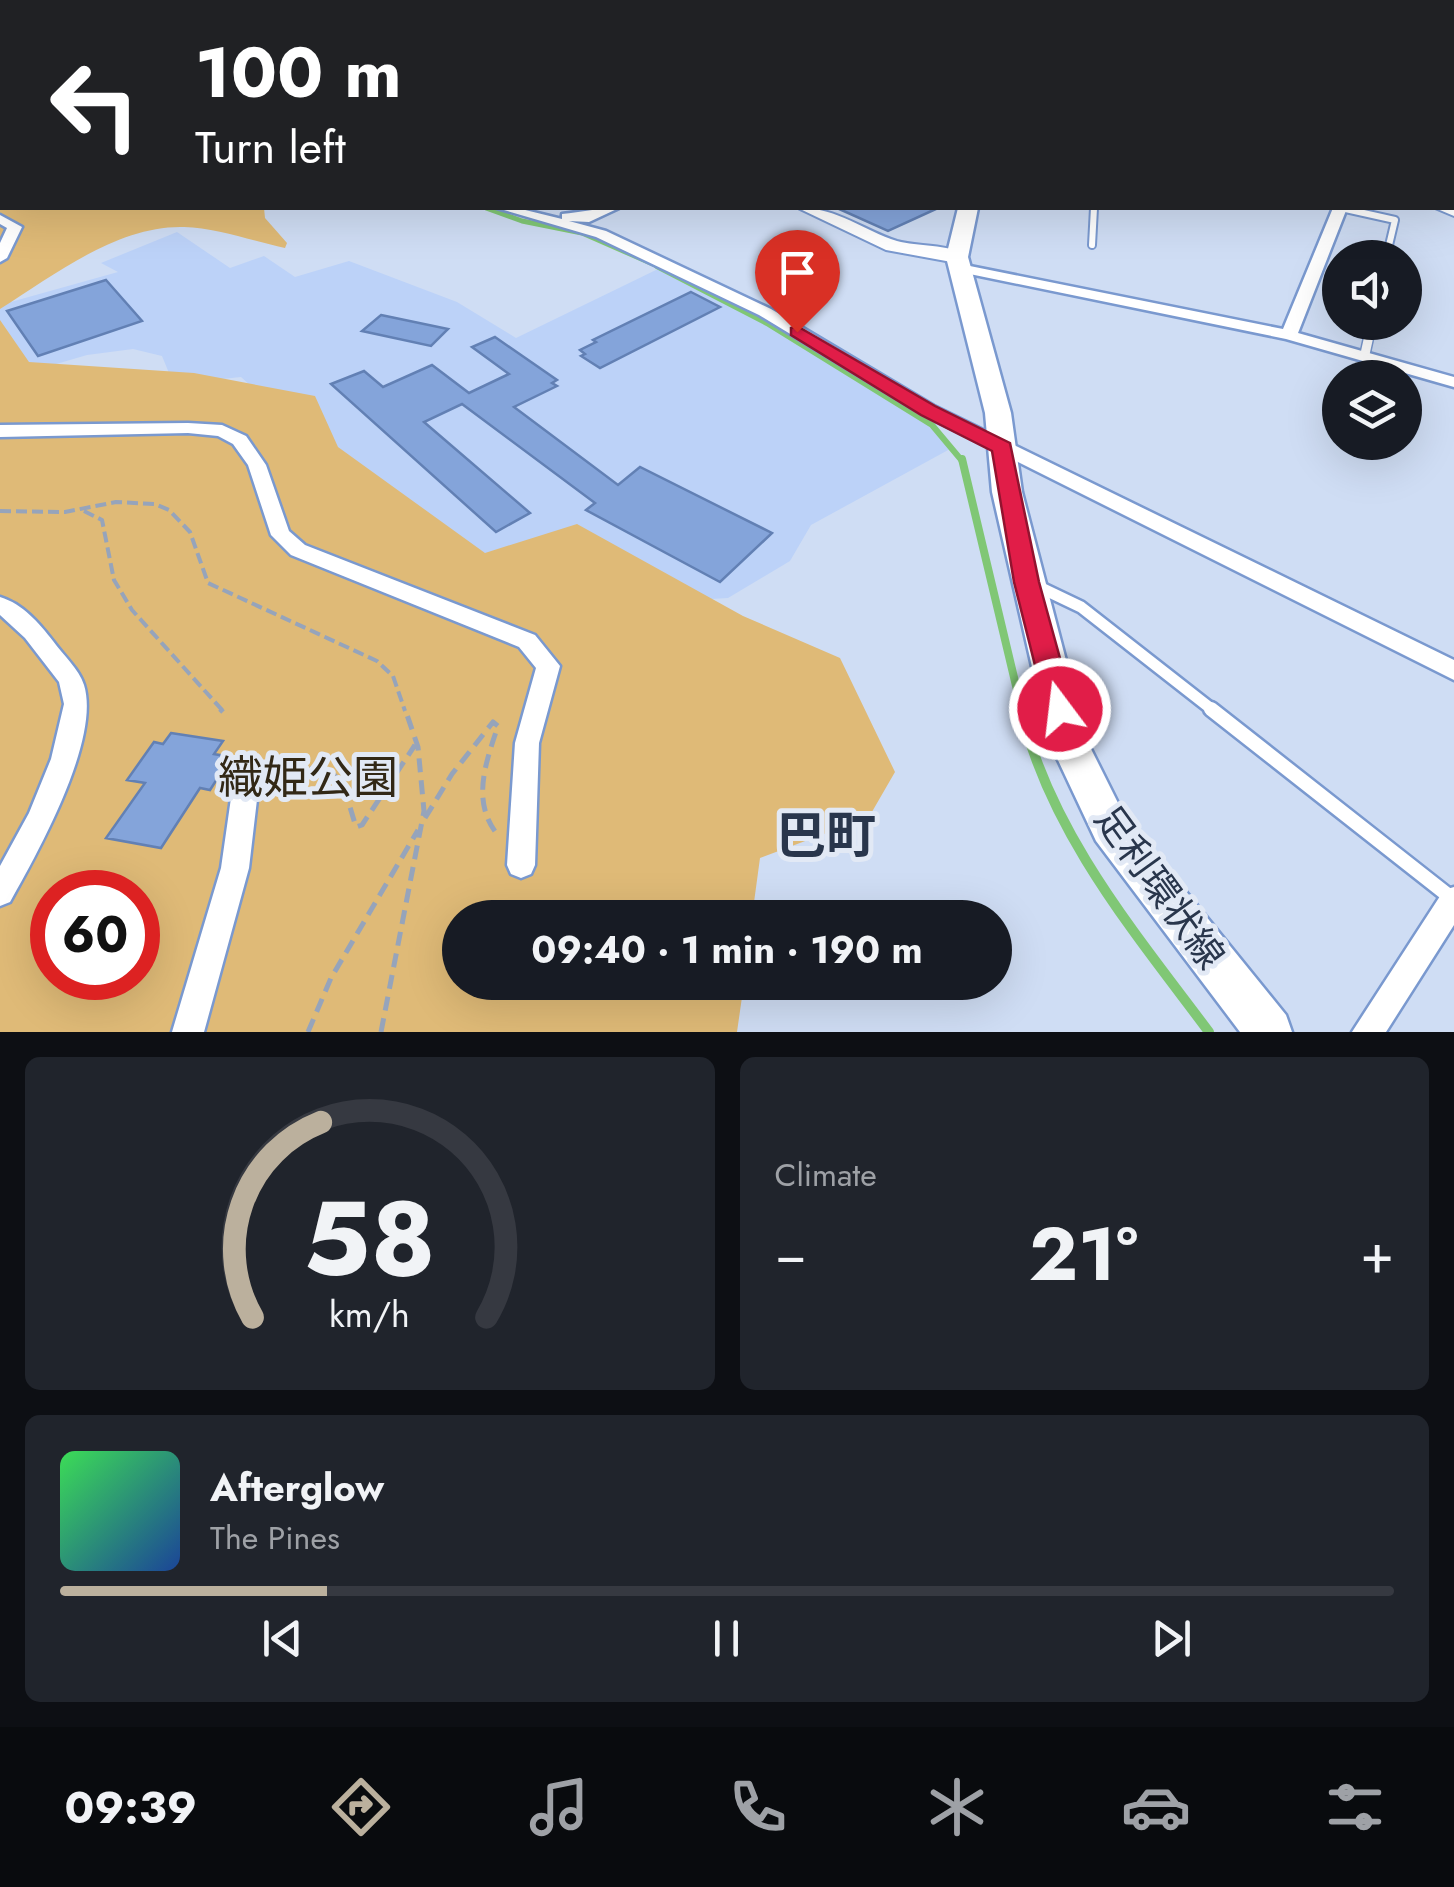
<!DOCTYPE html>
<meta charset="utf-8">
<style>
body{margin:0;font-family:Jost,"Noto Sans JP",sans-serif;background:#20242c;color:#f1f3f6;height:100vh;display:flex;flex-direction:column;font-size:38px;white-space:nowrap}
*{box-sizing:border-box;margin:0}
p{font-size:32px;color:#9ea1a6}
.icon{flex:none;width:55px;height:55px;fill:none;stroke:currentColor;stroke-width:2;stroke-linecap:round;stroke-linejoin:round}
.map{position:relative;height:1032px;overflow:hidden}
.side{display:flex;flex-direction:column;gap:25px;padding:25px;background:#0d0f14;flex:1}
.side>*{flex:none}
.banner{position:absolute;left:0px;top:0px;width:1455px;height:210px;box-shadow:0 10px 40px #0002;background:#202124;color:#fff;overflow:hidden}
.controls{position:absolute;left:1322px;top:240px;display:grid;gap:20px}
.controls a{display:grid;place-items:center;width:100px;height:100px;border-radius:50%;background:#171b24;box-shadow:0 10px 40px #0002;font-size:50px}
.speed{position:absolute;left:30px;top:870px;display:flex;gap:20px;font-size:50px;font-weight:700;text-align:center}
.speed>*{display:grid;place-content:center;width:130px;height:130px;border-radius:50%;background:#171b24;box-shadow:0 10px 40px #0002;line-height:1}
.speed .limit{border:15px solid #d22;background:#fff;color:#111}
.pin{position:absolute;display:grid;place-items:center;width:85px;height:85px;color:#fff;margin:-102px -42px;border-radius:50% 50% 50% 0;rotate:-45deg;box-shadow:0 0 10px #0007}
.pin .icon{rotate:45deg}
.me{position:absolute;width:110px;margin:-55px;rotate:345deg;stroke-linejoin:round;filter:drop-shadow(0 0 8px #0008)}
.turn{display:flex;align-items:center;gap:35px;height:210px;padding:0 30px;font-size:45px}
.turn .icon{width:130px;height:130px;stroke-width:2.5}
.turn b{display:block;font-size:70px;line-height:85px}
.big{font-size:75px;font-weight:700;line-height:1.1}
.side .tile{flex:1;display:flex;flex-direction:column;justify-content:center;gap:15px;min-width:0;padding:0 35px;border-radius:15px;background:#20242c}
.side .dial{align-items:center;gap:0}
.dial svg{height:260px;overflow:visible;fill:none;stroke:#363941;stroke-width:7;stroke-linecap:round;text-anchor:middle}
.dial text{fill:#f1f3f6;stroke:none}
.song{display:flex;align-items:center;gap:30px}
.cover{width:120px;height:120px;border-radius:15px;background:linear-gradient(135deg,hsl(130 70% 55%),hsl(220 70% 35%))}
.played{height:10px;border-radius:5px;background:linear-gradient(90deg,#bbb09d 20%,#363941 20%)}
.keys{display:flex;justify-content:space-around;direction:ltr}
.heat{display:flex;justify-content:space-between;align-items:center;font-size:55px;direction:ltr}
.side .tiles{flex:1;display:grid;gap:25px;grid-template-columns:1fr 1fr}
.tile:last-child{grid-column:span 2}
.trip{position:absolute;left:442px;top:900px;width:570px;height:100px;border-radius:50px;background:#171b24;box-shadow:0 10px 40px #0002;font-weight:700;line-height:100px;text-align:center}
.tab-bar{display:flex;height:160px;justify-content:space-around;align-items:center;background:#090b0e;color:#9ea1a6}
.tab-bar .icon{width:70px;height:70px}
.tab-bar .active{color:#bbb09d}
.tab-bar b{font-size:45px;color:#f1f3f6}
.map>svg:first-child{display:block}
</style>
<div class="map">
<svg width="1454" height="1032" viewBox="0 0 1454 1032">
<rect width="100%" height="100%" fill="#cfddf4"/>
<!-- built -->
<path fill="#bcd2f8" d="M177,232L230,268L264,256L295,277L349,261L457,302L516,338L658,269L720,296L935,422L950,449L811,525L790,561L728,598L677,601L428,546L241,377L203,381L169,373L162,356L133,349L87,355L22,374L0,331V305L118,272L101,263Z"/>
<!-- green -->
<path fill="#dfba77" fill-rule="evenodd" d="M0,196L2,208H264L265,218L287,243L285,248C252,241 217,228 184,227C118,225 54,275 0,309Z
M0,320L29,362L194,373L315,396L338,447L485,553L577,524L743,616L840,658L895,772L869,817L760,858L752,917L460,918V982L744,983L737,1032H0ZM52,892H138V978H52Z"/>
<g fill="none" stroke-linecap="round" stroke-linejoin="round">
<!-- stream-far4 -->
<path stroke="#80c775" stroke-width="4" d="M375,2L379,0
M659,2L669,0"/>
<!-- stream-far3 -->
<path stroke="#80c775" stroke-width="5" d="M486,208L522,221L582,233L662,268"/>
<!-- stream-far2 -->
<path stroke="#80c775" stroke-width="6" d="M657,266L767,323L932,425L963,462"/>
<!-- stream-far1 -->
<path stroke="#80c775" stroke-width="8" d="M962,459L1022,711"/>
<!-- stream -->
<path stroke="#80c775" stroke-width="10" d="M1021,709C1049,831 1135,933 1209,1032"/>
</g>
<!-- building -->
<path fill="#84a4da" stroke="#6280b4" stroke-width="2.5" d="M837,208H938L888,231Z
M106,280L142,321L38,356L7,311Z
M691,292L720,307L600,368L581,356L585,354L580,350L596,342L593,340Z
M381,315L448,329L431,346L362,331Z
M495,337L557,380L552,383L557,386L514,407L618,485L640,467L772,533L720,582L586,510L595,503L462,404L424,422L530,513L496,532L331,384L364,371L383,387L432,365L469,393L509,374L472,347Z
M171,733L223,741L214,754L231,757L210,790L200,788L161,848L106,838L145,783L127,780L154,742L163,744Z"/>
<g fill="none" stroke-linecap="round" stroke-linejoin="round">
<defs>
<path id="lane-far4" d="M1130,0L1141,2
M1275,0L1288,2"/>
<path id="lane-far3" d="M1341,208L1395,220L1386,258
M1092,245L1094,208"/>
<path id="lane-far2" d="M1365,354L1372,322"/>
<path id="lane-far1" d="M1037,586L1081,607L1214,711"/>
<path id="lane" d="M1211,709L1454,900"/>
<path id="street" d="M1452,49H1454L1452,57Z
M0,72H2V78H0Z
M497,208H517L562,219V214C581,212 600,208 619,208L589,222L569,221L606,231L771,309L934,406L1454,660V680L922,414L759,315L596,237Z
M1333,208H1347L1298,333L1454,377V387L1286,339L960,272L953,268L960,264L1283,329Z
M0,215L22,227L7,258L0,262V243L7,228L0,224Z
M188,423L222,425L246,436L266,465L289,531L305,545L535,635L560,666L539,743L535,865L531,874L521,878L511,874L507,865L515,743L536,668L519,647L291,555L271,535L248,465L233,444L218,436L188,433L0,437V425Z
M0,597C23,604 39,623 53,641C63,655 79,669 84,685C101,740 37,854 10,902L0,906V866L29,813L51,759L64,704L59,682L25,638L0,615Z
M245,780L254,783L258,791L249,868L204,1032H172L221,868L232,791L236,783Z
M1454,887V925L1386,1032H1352L1444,890Z"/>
<path id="secondary" d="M502,0H520L521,2H504Z
M666,0H684L685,2H668Z
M967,0H978L979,2H966Z
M1454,204V216L1435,208H1452Z
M798,208C834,206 863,230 897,241C918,247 950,243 967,257L957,263L886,250Z"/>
<path id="primary" d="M958,0H980L982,2H960Z
M958,208H978L968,257L1011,413L1022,492L1087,741L1124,815L1286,1015L1292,1032H1240L1096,841L1049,741L992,492L985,413L946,257Z"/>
</defs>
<!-- lane-far4 casing -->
<use href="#lane-far4" stroke="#7a99cf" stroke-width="8"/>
<!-- lane-far3 casing -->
<use href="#lane-far3" stroke="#7a99cf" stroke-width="10"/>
<!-- lane-far2 casing -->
<use href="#lane-far2" stroke="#7a99cf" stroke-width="12"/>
<!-- lane-far1 casing -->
<use href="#lane-far1" stroke="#7a99cf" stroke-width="16"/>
<!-- lane casing -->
<use href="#lane" stroke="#7a99cf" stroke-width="19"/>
<!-- street casing -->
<use href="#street" stroke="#7a99cf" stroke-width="5"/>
<!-- secondary casing -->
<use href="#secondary" stroke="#7a99cf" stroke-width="4"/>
<!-- primary casing -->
<use href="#primary" stroke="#7a99cf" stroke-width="5"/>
<!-- path-far2 -->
<path stroke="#96a4bb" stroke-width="2.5" stroke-dasharray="5 2.5" stroke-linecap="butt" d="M54,2L89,0"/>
<!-- path-far1 -->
<path stroke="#96a4bb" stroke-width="4" stroke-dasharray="11 5" stroke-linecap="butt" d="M0,511L65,512L116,502L155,504L169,510L190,532L208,583L377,661L393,676L405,711
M84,511L102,520L114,580L132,610L223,711"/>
<!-- path -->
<path stroke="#96a4bb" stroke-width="5" stroke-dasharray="14 8" stroke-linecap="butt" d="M220,709L223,712
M268,781L324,765L343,784L356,827L362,825L415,745
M425,818L452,774L493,722L498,726C486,762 471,801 497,834
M308,1032L331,978L418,830
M381,1032L424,811L418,747L405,709"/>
<!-- lane-far4 -->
<use href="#lane-far4" stroke="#fff" stroke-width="5"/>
<!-- lane-far3 -->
<use href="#lane-far3" stroke="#fff" stroke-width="6"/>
<!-- lane-far2 -->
<use href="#lane-far2" stroke="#fff" stroke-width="9"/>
<!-- lane-far1 -->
<use href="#lane-far1" stroke="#fff" stroke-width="11"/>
<!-- lane -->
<use href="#lane" stroke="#fff" stroke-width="14"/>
<!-- street -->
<use href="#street" fill="#fff" fill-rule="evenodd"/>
<!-- secondary -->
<use href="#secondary" fill="#fff" fill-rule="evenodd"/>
<!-- primary -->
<use href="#primary" fill="#fff" fill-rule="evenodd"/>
</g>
<!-- route -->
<path fill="#e11d48" stroke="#92132f" stroke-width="2.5" d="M797,326L935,406L1010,443L1039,582L1074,709L1069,717L1060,720L1050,717L1046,709L1014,582L992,451L921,415L791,335V328Z"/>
<g text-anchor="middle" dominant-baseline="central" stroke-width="10" stroke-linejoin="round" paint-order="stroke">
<!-- street labels -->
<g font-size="38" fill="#29364c" stroke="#e2e9f5">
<text transform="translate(1160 887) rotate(54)">足利環状線</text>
</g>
<!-- near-park labels -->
<g font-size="45" fill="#322816" stroke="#e2e9f5">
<text x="308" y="777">織姫公園</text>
</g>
<!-- near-quarter labels -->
<g font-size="50" font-weight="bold" fill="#29364c" stroke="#e2e9f5">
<text x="826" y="835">巴町</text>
</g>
</g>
</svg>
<div class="controls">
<a><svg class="icon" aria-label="sound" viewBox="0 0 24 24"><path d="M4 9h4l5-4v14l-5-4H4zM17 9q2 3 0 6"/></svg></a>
<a><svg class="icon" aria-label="layers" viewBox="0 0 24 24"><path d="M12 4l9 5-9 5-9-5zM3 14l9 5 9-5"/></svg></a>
</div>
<div class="speed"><div class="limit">60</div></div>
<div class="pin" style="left:797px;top:332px;background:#d93025"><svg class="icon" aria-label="arrive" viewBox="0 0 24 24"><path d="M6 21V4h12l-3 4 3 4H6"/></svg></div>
<svg class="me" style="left:1060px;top:709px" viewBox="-20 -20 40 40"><circle r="17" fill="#e11d48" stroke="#fff" stroke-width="3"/><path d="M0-11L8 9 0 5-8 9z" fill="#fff"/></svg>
<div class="trip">09:40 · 1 min · 190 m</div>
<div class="banner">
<div class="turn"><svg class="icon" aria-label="left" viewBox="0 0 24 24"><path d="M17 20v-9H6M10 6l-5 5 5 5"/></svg><div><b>100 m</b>Turn left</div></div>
</div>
</div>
<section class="side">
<div class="tiles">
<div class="tile dial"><svg viewBox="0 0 100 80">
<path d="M14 69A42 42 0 1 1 86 69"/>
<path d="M14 69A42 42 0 0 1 35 9" stroke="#bbb09d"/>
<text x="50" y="56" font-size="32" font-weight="700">58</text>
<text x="50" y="72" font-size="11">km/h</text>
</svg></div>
<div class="tile"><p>Climate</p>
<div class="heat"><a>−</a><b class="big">21°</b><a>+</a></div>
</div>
<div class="tile">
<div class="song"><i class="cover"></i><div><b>Afterglow</b><p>The Pines</p></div></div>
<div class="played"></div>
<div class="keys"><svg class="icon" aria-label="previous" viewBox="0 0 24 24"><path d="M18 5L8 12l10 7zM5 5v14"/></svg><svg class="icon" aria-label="pause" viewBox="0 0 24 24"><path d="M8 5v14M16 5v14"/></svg><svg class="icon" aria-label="next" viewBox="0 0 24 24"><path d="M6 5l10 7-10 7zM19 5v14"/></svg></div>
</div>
</div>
</section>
<nav class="tab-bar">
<b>09:39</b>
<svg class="icon active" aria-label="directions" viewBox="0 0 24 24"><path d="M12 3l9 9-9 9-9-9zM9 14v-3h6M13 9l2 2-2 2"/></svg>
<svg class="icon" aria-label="music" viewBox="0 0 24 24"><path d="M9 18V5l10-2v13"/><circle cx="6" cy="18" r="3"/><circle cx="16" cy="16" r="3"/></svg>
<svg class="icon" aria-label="phone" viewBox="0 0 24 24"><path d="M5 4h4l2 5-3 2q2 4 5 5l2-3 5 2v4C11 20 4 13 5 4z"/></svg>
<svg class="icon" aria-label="climate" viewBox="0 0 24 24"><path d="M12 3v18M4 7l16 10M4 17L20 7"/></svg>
<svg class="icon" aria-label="car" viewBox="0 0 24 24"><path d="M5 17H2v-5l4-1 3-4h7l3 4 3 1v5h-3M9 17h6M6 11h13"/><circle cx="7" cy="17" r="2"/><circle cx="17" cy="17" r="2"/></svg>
<svg class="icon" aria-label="filters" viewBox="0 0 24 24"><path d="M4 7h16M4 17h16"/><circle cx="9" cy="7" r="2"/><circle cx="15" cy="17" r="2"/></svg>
</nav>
